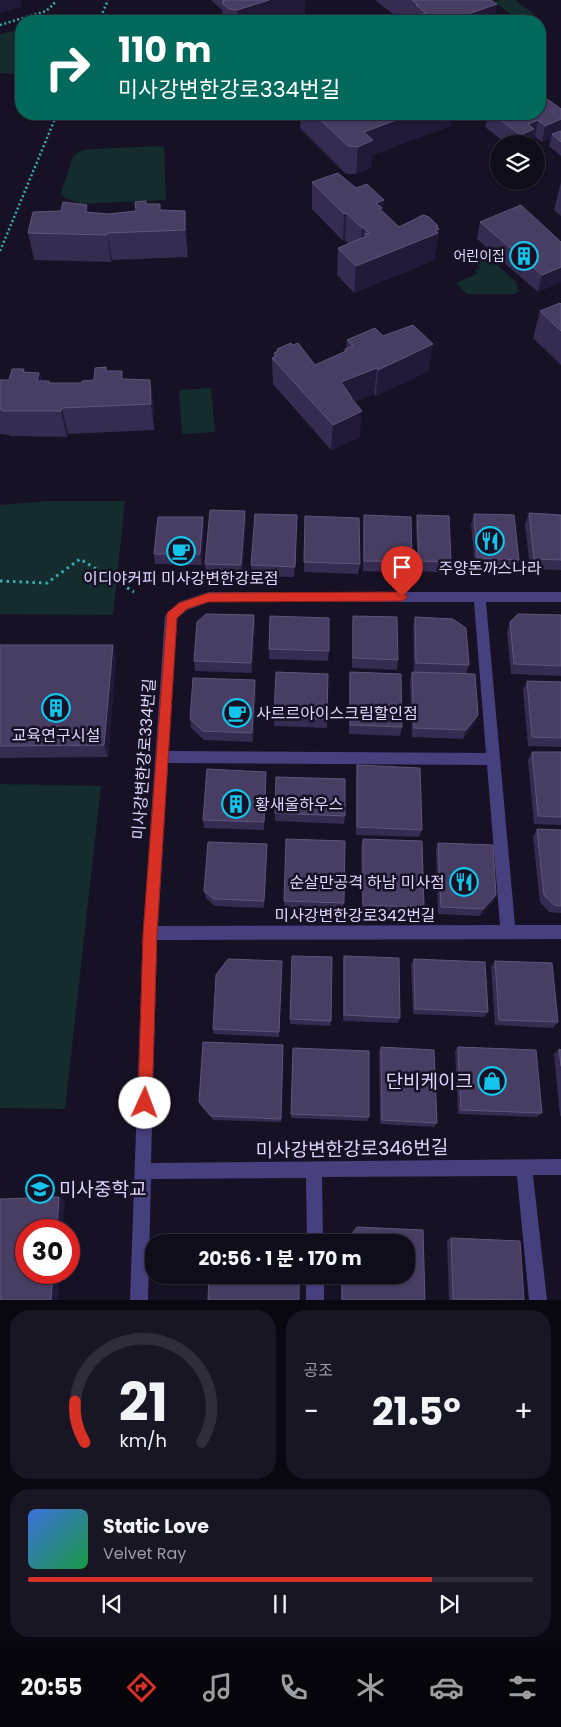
<!DOCTYPE html>
<html lang="ko">
<meta charset="utf-8">
<style>
body{margin:0;font-family:Poppins,"Noto Sans KR",sans-serif;background:#191624;color:#f1f3f6;height:100vh;display:flex;flex-direction:column;font-size:19px;white-space:nowrap}
*{box-sizing:border-box;margin:0}
p{font-size:16px;color:#9c9ca3}
.icon{flex:none;width:28px;height:28px;fill:none;stroke:currentColor;stroke-width:2;stroke-linecap:round;stroke-linejoin:round}
.map{position:relative;height:1300px;overflow:hidden}
.details{display:flex;flex-direction:column;gap:10px;padding:10px;background:#09070f;flex:1}
.details>*{flex:none}
.banner{position:absolute;left:15px;top:15px;width:531px;height:105px;border-radius:20px;box-shadow:0 1px 4px #0004,0 0 0 1px #302d3a;background:#00695c;color:#fff;overflow:hidden}
.fabs{position:absolute;left:490px;top:135px;display:grid;gap:10px}
.fabs a{display:grid;place-items:center;width:55px;height:55px;border-radius:50%;background:#100d1b;box-shadow:0 1px 4px #0004,0 0 0 1px #302d3a;font-size:25px}
.speed{position:absolute;left:15px;top:1219px;display:flex;gap:10px;font-size:25px;font-weight:700;text-align:center}
.speed>*{display:grid;place-content:center;width:65px;height:65px;border-radius:50%;background:#100d1b;box-shadow:0 1px 4px #0004,0 0 0 1px #302d3a;line-height:1}
.speed .limit{border:8px solid #d22;background:#fff;color:#111}
.pin{position:absolute;display:grid;place-items:center;width:42px;height:42px;color:#fff;margin:-51px -21px;border-radius:50% 50% 50% 0;rotate:-45deg;box-shadow:0 0 5px #0007}
.pin .icon{rotate:45deg}
.me{position:absolute;width:55px;margin:-28px;rotate:2deg;stroke-linejoin:round;filter:drop-shadow(0 0 4px #0008)}
.turn{display:flex;align-items:center;gap:18px;height:105px;padding:0 20px;font-size:22px}
.turn .icon{width:65px;height:65px;stroke-width:2.5}
.turn b{display:block;font-size:35px;line-height:42px}
.big{font-size:38px;font-weight:700;line-height:1.1}
.details .card{flex:1;display:flex;flex-direction:column;justify-content:center;gap:8px;min-width:0;padding:0 18px;border-radius:20px;background:#191624}
.details .dial{align-items:center;gap:0}
.dial svg{height:130px;overflow:visible;fill:none;stroke:#302d3a;stroke-width:7;stroke-linecap:round;text-anchor:middle}
.dial text{fill:#f1f3f6;stroke:none}
.song{display:flex;align-items:center;gap:15px}
.cover{width:60px;height:60px;border-radius:8px;background:linear-gradient(135deg,hsl(220 70% 55%),hsl(140 70% 35%))}
.played{height:5px;border-radius:2px;background:linear-gradient(90deg,#d93025 80%,#302d3a 80%)}
.keys{display:flex;justify-content:space-around;direction:ltr}
.heat{display:flex;justify-content:space-between;align-items:center;font-size:28px;direction:ltr}
.details .tiles{flex:1;display:grid;gap:10px;grid-template-columns:1fr 1fr}
.card:last-child{grid-column:span 2}
.trip{position:absolute;left:145px;top:1234px;width:270px;height:50px;border-radius:20px;background:#100d1b;box-shadow:0 1px 4px #0004,0 0 0 1px #302d3a;font-weight:700;line-height:50px;text-align:center}
.tabs{display:flex;height:80px;justify-content:space-around;align-items:center;background:#06050b;color:#9c9ca3}
.tabs .icon{width:35px;height:35px}
.tabs .active{color:#d93025}
.tabs b{font-size:22px;color:#f1f3f6}
.map>svg:first-child{display:block}
</style>
<div class="map">
<svg width="561" height="1300" viewBox="0 0 561 1300">
<rect width="100%" height="100%" fill="#161124"/>
<!-- green -->
<path fill="#142c2e" d="M500,0H515L535,15L519,20L494,2Z
M21,29V74L0,73V34Z
M164,146L166,200L80,204L65,198L61,193L73,157L80,151L91,149Z
M482,251L516,282L519,291L513,294H467L456,283L478,273L475,271L481,268L468,256Z
M211,388L215,432L182,434L179,390Z
M48,501H125L113,615L0,614V505Z
M0,784L101,786L65,1109L0,1108Z"/>
<g fill="none" stroke-linecap="round" stroke-linejoin="round">
<!-- path-far1 -->
<path stroke="#3aabad" stroke-width="2.5" stroke-dasharray="2 2.5" stroke-linecap="butt" d="M99,21L108,0
M0,25L46,11L54,4V0
M0,251L57,114"/>
<!-- path -->
<path stroke="#3aabad" stroke-width="3" stroke-dasharray="2.5 4" stroke-linecap="butt" d="M0,581L47,583L80,559L134,592"/>
<!-- minor -->
<path fill="#47407f" fill-rule="evenodd" d="M209,592H561V602H486L515,925H561V939L157,940L151,1163L561,1159V1175H533L547,1300H529L517,1176L322,1177L323,1242H307L306,1178L151,1179L148,1300H130L143,933L165,616L179,602ZM209,602H474L486,753L169,751L177,618L187,610ZM168,763L487,765L500,925L158,926Z
M306,1275H324V1300H306Z"/>
</g>
<!-- wall -->
<path fill="#362b50" d="M211,0H305V15L287,21H223L222,10Z
M375,0H491L494,21H402Z
M561,109V156L549,146L551,139L542,142L535,137L532,138L531,144H507L485,127L488,114H540Z
M95,114H171H164V116L95,119Z
M301,114H452L450,126L372,155L371,168L356,174H346L300,128Z
M312,182L383,211L399,227L438,226L437,228L439,229L434,260L354,293L337,275L338,248L349,244L345,240L343,241L312,209Z
M561,182V216L554,210Z
M146,204L160,210L185,211L188,257L112,260L111,262L34,260L28,233L61,211L87,205L88,212L109,214L136,211Z
M480,222L561,242V282L538,292L477,239Z
M561,304V365L533,338L540,311Z
M383,336L429,371L376,396L374,394L354,402L360,437L331,450L273,384L272,358L274,357V353L277,352V349L315,365L344,352L345,349H346L347,340Z
M106,367L107,371L123,379L154,406V430L68,434L67,437L10,436L9,435L0,434V380H9L24,369L25,372L39,373L42,381H49V383H82L94,380Z
M245,511L246,522L242,576L206,574L205,564Z
M529,513L561,515V570L530,569L525,524Z
M474,514L519,560L515,570L475,569L471,524Z
M297,515L294,577L252,576L251,565Z
M364,515L412,562L411,573L363,571V526Z
M417,515L451,562L449,573L418,571L416,526Z
M305,516L360,564L358,574L304,572Z
M203,517L204,528L202,565L155,564L154,554Z
M254,615L255,625L252,673L195,671L194,661Z
M353,616L398,660L397,670L352,668V626Z
M415,617L469,665L466,674L475,724L463,739L412,737L410,681L412,672H414L413,627Z
M561,618V676L511,674L507,632L510,622Z
M0,645H113L116,658L108,757L0,758Z
M269,649L329,651L328,661L269,659Z
M350,672L402,727L400,736L349,734V682Z
M255,680L256,689L253,742L204,740L191,728L190,719Z
M527,681L561,682V747L528,746L523,690Z
M274,717L327,719V728L274,726Z
M532,752H561V825L534,824L528,760Z
M357,765L422,830L419,837L356,835V774Z
M266,772L264,830L204,828L203,820Z
M275,813L345,816L344,824L275,821Z
M537,829L561,830V913L549,912L540,902L533,837Z
M286,839L344,903L343,910L284,907Z
M363,839L424,907L422,914L362,912L361,847Z
M438,843L496,895L493,902L480,916L438,914L436,850Z
M267,852L264,908L215,906L206,898L204,891Z
M292,956L331,1021L330,1026L290,1024Z
M344,956L400,1018L398,1023L343,1021V962Z
M414,959L488,1012L484,1017L413,1014L411,965Z
M282,961L279,1037L214,1034L213,1029Z
M495,961L558,1022L553,1028L495,1025L491,967Z
M283,1045L281,1122L213,1120L201,1106L199,1102Z
M381,1047L437,1123L434,1127L380,1124L379,1052Z
M458,1047L542,1113L537,1117L458,1114L455,1051Z
M293,1048L369,1117L367,1121L291,1118Z
M559,1049L561,1050V1116H560L554,1054Z
M451,1238L524,1300H449L447,1240Z
M341,1275H406L425,1300H341Z"/>
<!-- shaded-wall -->
<path fill="#211937" d="M0,0H20L22,7L0,13Z
M269,0H305V15L287,21H237V10Z
M497,4L494,21H448Z
M412,114H452L450,126L372,155L371,168L356,174L358,147L364,132Z
M561,119V134H552L551,139L542,142L545,126Z
M538,120L535,137L532,138L531,144H519L520,135L528,124Z
M384,200L381,227L376,203Z
M185,211L187,238L188,257L185,230Z
M346,213L345,240L343,241L344,214Z
M438,226L437,230L439,229L434,260L354,293L356,266Z
M362,228H364L362,255H360Z
M107,233L112,260L111,262L107,235Z
M561,267V282L538,292L542,275Z
M433,344L429,371L376,396L378,370Z
M377,368L374,394L352,403L362,411L360,437L331,450L333,425L341,382Z
M39,373L46,399L37,381Z
M150,380L154,406V430L151,404Z
M62,408L68,434L67,437L61,411Z
M245,511L246,522L242,576L241,565Z
M203,517L204,528L202,565L200,554Z
M254,615L255,625L252,673L251,663Z
M113,645L116,658L108,757L104,745Z
M255,680L256,689L253,742L252,733Z
M478,715L475,724L463,739L466,730Z
M266,772V780L264,830V822Z
M267,844V852L264,908V901Z
M496,895L493,902L480,916L483,909Z
M59,1197L65,1200L63,1230H57Z
M53,1272H60L58,1300H51Z"/>
<!-- building -->
<path fill="#483d62" stroke="#5f567a" d="M222,0H269L237,10L229,9L222,3L224,2Z
M412,0H491L497,4L448,21H418L415,19L417,18L414,17L426,13L416,5H418Z
M157,15L176,16L174,21H149Z
M540,94L561,109V119L545,126L538,120L528,124L534,129L520,135L493,114H540Z
M314,114H412L364,132L373,140L358,147L348,146Z
M561,131V142L552,134Z
M338,173L356,188L367,184L384,200L376,203L382,208L380,209L399,227L423,215L429,217L438,226H436L439,229L435,231L438,233L356,266L338,248L367,236L365,234L369,233L364,228H362L346,213L344,214L312,182Z
M146,201V204H160V210L185,211V230L107,233V235L28,233L33,212L61,211L63,202L87,205L85,212L109,214L136,211L135,202Z
M521,205L561,242V267L542,275L480,222Z
M560,303L561,304V331L540,311Z
M413,325L433,344L378,370L377,368L341,382L352,398H351L362,411L333,425L272,358L276,356L274,353L278,351L277,349L291,343L293,345L298,343L315,365L346,351L345,349L353,346L347,340L375,328L383,336Z
M106,367V371H122V379L150,380L151,404L62,408L61,411H2V409H0V380H9L12,369H24L23,372L39,373L37,381H49V383H82V381L94,380L95,368Z
M210,510L245,511L241,565L205,564Z
M529,513L561,515V560L534,559Z
M255,514L297,515L295,567L251,565Z
M474,514L514,515L519,560L477,558Z
M364,515L411,517L412,562L364,561Z
M417,515L449,516L451,562L419,561Z
M305,516L359,518L360,564L304,562Z
M158,517H203L200,554H154Z
M206,614L254,615L251,663L194,661L197,622Z
M518,614L561,615V666L514,664L510,622Z
M270,616L329,618V651L269,649Z
M353,616L397,617L398,660L353,658Z
M415,617L453,619L466,628L469,665L416,663Z
M0,645H113L104,745L0,746Z
M276,672L328,674L327,719L274,717Z
M350,672L401,674L402,727L350,725Z
M412,672L475,674L478,715L466,730L414,728Z
M193,678L255,680L252,733L203,731L190,719Z
M527,681L561,682V738L532,737Z
M532,752H561V817L538,816Z
M357,765L420,768L422,830L357,827Z
M207,769L266,772L264,822L203,820Z
M276,777L345,779V816L275,813Z
M537,829L561,830V906L554,905L544,895Z
M286,839L345,841L344,903L284,901Z
M363,839L422,841L424,907L363,905Z
M208,842L267,844L264,901L214,899L204,891Z
M438,843L493,845L496,895L483,909L441,907Z
M292,956L332,957L331,1021L290,1019Z
M344,956L399,958L400,1018L344,1015Z
M228,959L282,961L279,1032L213,1029L216,975Z
M414,959L485,962L488,1012L415,1009Z
M495,961L552,963L558,1022L499,1020Z
M203,1042L283,1045L281,1119L211,1116L199,1102Z
M381,1047L434,1050L437,1123L382,1120Z
M458,1047L536,1050L542,1113L461,1110Z
M293,1048L369,1051V1117L291,1114Z
M559,1049L561,1050V1066Z
M59,1197L57,1230H26V1272H53L51,1300H0V1199Z
M357,1227L423,1230L425,1300H342V1275H406V1242H345Z
M451,1238L520,1241L524,1300L453,1299Z
M226,1240L281,1242H224Z
M209,1275H299V1300H208Z"/>
<!-- route -->
<path fill="#d93025" stroke="#8d1f18" d="M402,592L408,597L402,601L208,602L187,609L177,618L157,934L152,1103L150,1108L145,1110L140,1108L138,1103L143,934L167,613L179,603L208,593Z"/>
<!-- icons -->
<defs>
<symbol id="building-ring" viewBox="-11 -11 22 22"><circle r="9.5" fill="#161124" stroke="#14c4eb" stroke-width="1.5"/><path d="M-4-6H4V6H1V3H-1V6H-4ZM-2.5-4.3h1.7v1.8h-1.7ZM.8-4.3h1.7v1.8H.8ZM-2.5-1h1.7V.8h-1.7ZM.8-1h1.7V.8H.8Z" fill="#14c4eb"/></symbol>
<symbol id="restaurant-ring" viewBox="-11 -11 22 22"><circle r="9.5" fill="#161124" stroke="#14c4eb" stroke-width="1.5"/><path d="M-5-6h1v4h1v-4h1v4h1v-4h1v5L-1.5 .5V6h-2V.5L-5-1ZM5-6V6H3V1.5H1.5Q1.5-4 5-6Z" fill="#14c4eb"/></symbol>
<symbol id="cafe-ring" viewBox="-11 -11 22 22"><circle r="9.5" fill="#161124" stroke="#14c4eb" stroke-width="1.5"/><path d="M-5.5-4.5H6V0H3Q3 3.5 0 3.5H-2.5Q-5.5 3.5-5.5 0ZM3-3.2v2h1.7v-2ZM-6 4.5H4V6H-6Z" fill="#14c4eb"/></symbol>
<symbol id="shop-ring" viewBox="-11 -11 22 22"><circle r="9.5" fill="#161124" stroke="#14c4eb" stroke-width="1.5"/><path d="M-5-2.5h2.3a2.7 3.5 0 0 1 5.4 0H5L5.5 6h-11ZM-1.5-2.5h3a1.5 2.3 0 0 0-3 0Z" fill="#14c4eb"/></symbol>
<symbol id="school-ring" viewBox="-11 -11 22 22"><circle r="9.5" fill="#161124" stroke="#14c4eb" stroke-width="1.5"/><path d="M0-5L7-2L0 1L-7-2ZM-4 1L0 2.5L4 1V4Q0 6-4 4Z" fill="#14c4eb"/></symbol>
</defs>
<g fill-rule="evenodd">
<use href="#building-ring" x="508" y="240" width="32" height="32"/>
<use href="#restaurant-ring" x="474" y="525" width="32" height="32"/>
<use href="#cafe-ring" x="165" y="535" width="32" height="32"/>
<use href="#building-ring" x="40" y="692" width="32" height="32"/>
<use href="#cafe-ring" x="221" y="697" width="32" height="32"/>
<use href="#building-ring" x="220" y="788" width="32" height="32"/>
<use href="#restaurant-ring" x="448" y="866" width="32" height="32"/>
<use href="#shop-ring" x="476" y="1065" width="32" height="32"/>
<use href="#school-ring" x="24" y="1173" width="32" height="32"/>
</g>
<g text-anchor="middle" dominant-baseline="central" stroke-width="5" stroke-linejoin="round" paint-order="stroke">
<!-- far-poi labels -->
<g font-size="14" fill="#ded7fc" stroke="#161124" text-anchor="end">
<text x="505" y="256">어린이집</text>
</g>
<!-- poi labels -->
<g font-size="16" fill="#ded7fc" stroke="#161124">
<text x="490" y="568">주양돈까스나라</text>
<text x="181" y="578">이디야커피 미사강변한강로점</text>
<text x="256" y="713" text-anchor="start">사르르아이스크림할인점</text>
<text x="56" y="735">교육연구시설</text>
<text x="255" y="804" text-anchor="start">황새울하우스</text>
<text x="445" y="882" text-anchor="end">순살만공격 하남 미사점</text>
</g>
<!-- street labels -->
<g font-size="16" fill="#ded7fc" stroke="#161124">
<text transform="translate(144 759) rotate(-86)">미사강변한강로334번길</text>
<text x="355" y="915">미사강변한강로342번길</text>
</g>
<!-- near-poi labels -->
<g font-size="19" fill="#ded7fc" stroke="#161124" text-anchor="end">
<text x="473" y="1081">단비케이크</text>
<text x="59" y="1189" text-anchor="start">미사중학교</text>
</g>
<!-- near-street labels -->
<g font-size="19" fill="#ded7fc" stroke="#161124">
<text transform="translate(352 1149) rotate(-1)">미사강변한강로346번길</text>
</g>
</g>
</svg>
<div class="fabs">
<a><svg class="icon" aria-label="layers" viewBox="0 0 24 24"><path d="M12 4l9 5-9 5-9-5zM3 14l9 5 9-5"/></svg></a>
</div>
<div class="speed"><div class="limit">30</div></div>
<div class="pin" style="left:402px;top:597px;background:#d93025"><svg class="icon" aria-label="arrive" viewBox="0 0 24 24"><path d="M6 21V4h12l-3 4 3 4H6"/></svg></div>
<svg class="me" style="left:145px;top:1103px" viewBox="-20 -20 40 40"><circle r="19" fill="#fff"/><path d="M0-13L10 11 0 6-10 11z" fill="#d93025"/></svg>
<div class="trip">20:56 · 1 분 · 170 m</div>
<div class="banner">
<div class="turn"><svg class="icon" aria-label="right" viewBox="0 0 24 24"><path d="M7 20v-9h11M14 6l5 5-5 5"/></svg><div><b>110 m</b>미사강변한강로334번길</div></div>
</div>
</div>
<section class="details">
<div class="tiles">
<div class="card dial"><svg viewBox="0 0 100 80">
<path d="M14 69A42 42 0 1 1 86 69"/>
<path d="M14 69A42 42 0 0 1 8 44" stroke="#d93025"/>
<text x="50" y="56" font-size="32" font-weight="700">21</text>
<text x="50" y="72" font-size="11">km/h</text>
</svg></div>
<div class="card"><p>공조</p>
<div class="heat"><a>−</a><b class="big">21.5°</b><a>+</a></div>
</div>
<div class="card">
<div class="song"><i class="cover"></i><div><b>Static Love</b><p>Velvet Ray</p></div></div>
<div class="played"></div>
<div class="keys"><svg class="icon" aria-label="previous" viewBox="0 0 24 24"><path d="M18 5L8 12l10 7zM5 5v14"/></svg><svg class="icon" aria-label="pause" viewBox="0 0 24 24"><path d="M8 5v14M16 5v14"/></svg><svg class="icon" aria-label="next" viewBox="0 0 24 24"><path d="M6 5l10 7-10 7zM19 5v14"/></svg></div>
</div>
</div>
</section>
<nav class="tabs">
<b>20:55</b>
<svg class="icon active" aria-label="directions" viewBox="0 0 24 24"><path d="M12 3l9 9-9 9-9-9zM9 14v-3h6M13 9l2 2-2 2"/></svg>
<svg class="icon" aria-label="music" viewBox="0 0 24 24"><path d="M9 18V5l10-2v13"/><circle cx="6" cy="18" r="3"/><circle cx="16" cy="16" r="3"/></svg>
<svg class="icon" aria-label="phone" viewBox="0 0 24 24"><path d="M5 4h4l2 5-3 2q2 4 5 5l2-3 5 2v4C11 20 4 13 5 4z"/></svg>
<svg class="icon" aria-label="climate" viewBox="0 0 24 24"><path d="M12 3v18M4 7l16 10M4 17L20 7"/></svg>
<svg class="icon" aria-label="car" viewBox="0 0 24 24"><path d="M5 17H2v-5l4-1 3-4h7l3 4 3 1v5h-3M9 17h6M6 11h13"/><circle cx="7" cy="17" r="2"/><circle cx="17" cy="17" r="2"/></svg>
<svg class="icon" aria-label="filters" viewBox="0 0 24 24"><path d="M4 7h16M4 17h16"/><circle cx="9" cy="7" r="2"/><circle cx="15" cy="17" r="2"/></svg>
</nav>
